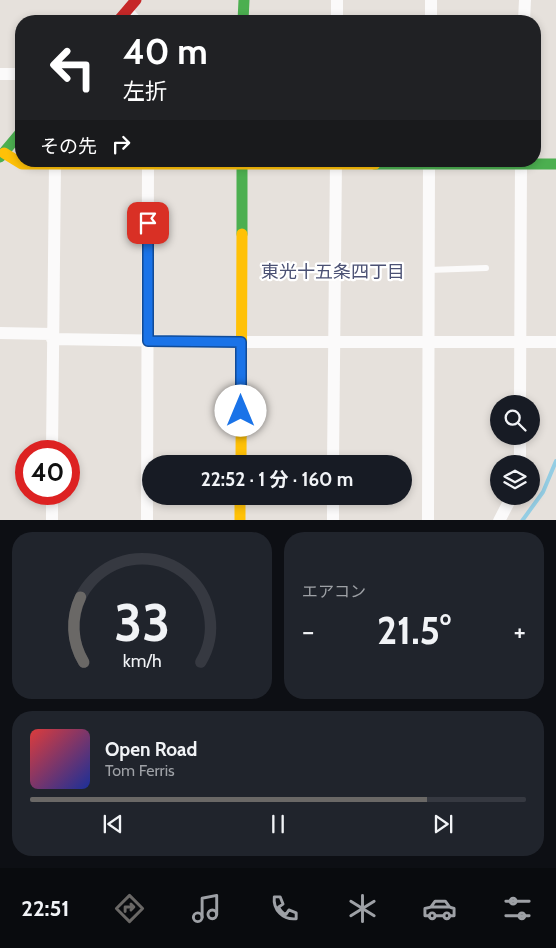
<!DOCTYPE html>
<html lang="ja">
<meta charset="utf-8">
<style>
body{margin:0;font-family:Cabin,"Noto Sans JP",sans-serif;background:#20242c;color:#f1f3f6;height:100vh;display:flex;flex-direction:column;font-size:19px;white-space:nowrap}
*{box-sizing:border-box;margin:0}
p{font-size:16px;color:#9ea1a6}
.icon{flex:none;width:28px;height:28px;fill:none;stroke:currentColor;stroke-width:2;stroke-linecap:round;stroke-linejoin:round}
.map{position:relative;height:520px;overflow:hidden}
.panel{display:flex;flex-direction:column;gap:12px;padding:12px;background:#0d0f14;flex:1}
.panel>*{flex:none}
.guide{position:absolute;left:15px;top:15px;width:526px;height:152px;border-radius:20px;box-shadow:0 2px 8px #0003;background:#202124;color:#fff;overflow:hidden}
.tools{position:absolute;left:490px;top:395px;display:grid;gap:10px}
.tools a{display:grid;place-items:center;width:50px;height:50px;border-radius:50%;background:#171b24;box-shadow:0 2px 8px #0003;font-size:25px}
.speed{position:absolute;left:15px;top:440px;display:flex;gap:10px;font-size:25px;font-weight:700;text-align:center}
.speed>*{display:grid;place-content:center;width:65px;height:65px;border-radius:50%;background:#171b24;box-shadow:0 2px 8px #0003;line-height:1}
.speed .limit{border:8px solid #d22;background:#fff;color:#111}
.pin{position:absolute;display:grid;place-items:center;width:42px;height:42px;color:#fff;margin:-21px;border-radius:10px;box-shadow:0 2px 8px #0006}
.me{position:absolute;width:55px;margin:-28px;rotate:0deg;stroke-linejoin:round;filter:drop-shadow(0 0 4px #0008)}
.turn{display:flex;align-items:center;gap:18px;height:105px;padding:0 25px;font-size:22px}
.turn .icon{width:65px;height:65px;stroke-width:2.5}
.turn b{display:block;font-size:35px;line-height:42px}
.then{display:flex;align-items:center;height:48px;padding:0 25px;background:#0003;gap:10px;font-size:19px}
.big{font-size:38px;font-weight:700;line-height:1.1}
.panel .tile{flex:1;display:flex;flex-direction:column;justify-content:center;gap:8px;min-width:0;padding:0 18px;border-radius:20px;background:#20242c}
.panel .dial{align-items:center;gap:0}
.dial svg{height:130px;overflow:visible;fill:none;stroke:#363941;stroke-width:7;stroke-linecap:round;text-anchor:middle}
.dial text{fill:#f1f3f6;stroke:none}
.song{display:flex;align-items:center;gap:15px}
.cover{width:60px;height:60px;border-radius:8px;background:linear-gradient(135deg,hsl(0 70% 55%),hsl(230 70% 35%))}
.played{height:5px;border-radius:2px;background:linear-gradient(90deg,#6a6866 80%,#363941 80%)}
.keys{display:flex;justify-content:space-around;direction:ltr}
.heat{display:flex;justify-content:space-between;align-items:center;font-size:28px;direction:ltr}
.panel .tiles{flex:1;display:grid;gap:12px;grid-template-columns:1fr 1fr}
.tile:last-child{grid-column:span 2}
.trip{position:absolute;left:142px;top:455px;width:270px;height:50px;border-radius:25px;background:#171b24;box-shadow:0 2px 8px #0003;font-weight:700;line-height:50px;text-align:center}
.menu{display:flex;height:80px;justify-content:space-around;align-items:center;background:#090b0e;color:#9ea1a6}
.menu .icon{width:35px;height:35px}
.menu .selected{color:#6a6866}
.menu b{font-size:22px;color:#f1f3f6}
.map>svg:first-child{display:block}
</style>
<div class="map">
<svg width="556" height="521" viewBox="0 0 556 521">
<rect width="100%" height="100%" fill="#e6e1dc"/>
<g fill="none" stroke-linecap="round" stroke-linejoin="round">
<!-- stream -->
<path stroke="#94cde3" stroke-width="4" d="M522,521L543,492L556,461"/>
<!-- lane -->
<path stroke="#fbfafa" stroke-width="6" d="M429,270L486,268"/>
<!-- street -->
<path stroke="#fbfafa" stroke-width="12" d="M127,11L136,21
M337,21V0
M431,21V0
M524,21L525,0
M0,74H21
M0,333L52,334
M52,339L241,342H556
M520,404L521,161
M52,451L55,164
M333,464L336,161
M520,464V436
M52,521V494
M147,521L148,161
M333,521V496
M428,521L429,161
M499,521L512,496"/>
<!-- fast -->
<path stroke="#4caf50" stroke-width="11" d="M243,21L244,0
M0,157L21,132
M375,164H556
M242,234V161"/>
<!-- slow -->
<path stroke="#ffc107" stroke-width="11" d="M4,153L22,164H375
M241,464L242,234
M240,496V521"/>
<!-- jam -->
<path stroke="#c62828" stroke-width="11" d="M118,21L136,0"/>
</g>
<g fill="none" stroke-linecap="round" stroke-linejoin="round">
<defs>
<path id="route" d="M148,223V341L241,342V411"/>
</defs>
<!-- route casing -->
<use href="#route" stroke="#114b97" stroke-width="12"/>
<!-- route -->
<use href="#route" stroke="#1a73e8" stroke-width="9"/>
</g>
<g text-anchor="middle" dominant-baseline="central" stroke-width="4.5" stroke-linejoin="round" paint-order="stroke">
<!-- neighbourhood labels -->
<g font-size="18" fill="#4b5174" stroke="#fff">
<text x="333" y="272">東光十五条四丁目</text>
</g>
</g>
</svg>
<div class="tools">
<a><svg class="icon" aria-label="search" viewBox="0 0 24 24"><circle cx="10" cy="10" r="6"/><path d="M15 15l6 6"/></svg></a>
<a><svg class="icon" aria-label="layers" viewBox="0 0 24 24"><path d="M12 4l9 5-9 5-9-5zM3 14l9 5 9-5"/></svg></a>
</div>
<div class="speed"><div class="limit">40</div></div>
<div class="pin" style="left:148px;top:223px;background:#d93025"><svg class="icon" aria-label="arrive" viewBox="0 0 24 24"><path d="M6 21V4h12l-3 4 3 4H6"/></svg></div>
<svg class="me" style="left:241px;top:411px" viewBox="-20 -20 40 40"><circle r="19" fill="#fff"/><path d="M0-13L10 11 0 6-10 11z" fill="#1a73e8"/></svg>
<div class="trip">22:52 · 1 分 · 160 m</div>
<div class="guide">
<div class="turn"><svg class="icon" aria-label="left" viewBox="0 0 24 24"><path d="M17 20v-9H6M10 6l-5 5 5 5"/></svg><div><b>40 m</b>左折</div></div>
<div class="then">その先<svg class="icon" aria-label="right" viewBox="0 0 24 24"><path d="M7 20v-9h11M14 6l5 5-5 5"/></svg></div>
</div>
</div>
<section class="panel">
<div class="tiles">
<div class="tile dial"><svg viewBox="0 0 100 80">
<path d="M14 69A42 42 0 1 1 86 69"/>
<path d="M14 69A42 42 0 0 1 12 29" stroke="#6a6866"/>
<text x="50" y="56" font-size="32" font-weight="700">33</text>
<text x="50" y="72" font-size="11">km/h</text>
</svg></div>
<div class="tile"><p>エアコン</p>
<div class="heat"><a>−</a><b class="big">21.5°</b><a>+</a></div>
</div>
<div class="tile">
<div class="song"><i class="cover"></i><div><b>Open Road</b><p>Tom Ferris</p></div></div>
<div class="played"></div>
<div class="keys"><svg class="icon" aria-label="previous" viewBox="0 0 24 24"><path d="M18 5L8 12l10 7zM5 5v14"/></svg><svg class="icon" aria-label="pause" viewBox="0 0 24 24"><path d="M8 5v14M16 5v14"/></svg><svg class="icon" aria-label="next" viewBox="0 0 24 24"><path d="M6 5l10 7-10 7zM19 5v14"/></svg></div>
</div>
</div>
</section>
<nav class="menu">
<b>22:51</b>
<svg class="icon selected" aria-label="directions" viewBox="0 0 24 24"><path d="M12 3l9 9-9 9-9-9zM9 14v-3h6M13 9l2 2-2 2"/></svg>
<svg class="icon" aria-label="music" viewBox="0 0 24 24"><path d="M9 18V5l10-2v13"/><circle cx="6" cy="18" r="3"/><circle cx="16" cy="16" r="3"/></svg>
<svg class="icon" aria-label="phone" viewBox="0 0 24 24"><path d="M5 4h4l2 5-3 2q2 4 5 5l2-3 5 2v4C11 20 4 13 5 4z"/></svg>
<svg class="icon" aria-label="climate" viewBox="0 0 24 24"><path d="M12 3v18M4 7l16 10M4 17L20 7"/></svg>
<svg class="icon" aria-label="car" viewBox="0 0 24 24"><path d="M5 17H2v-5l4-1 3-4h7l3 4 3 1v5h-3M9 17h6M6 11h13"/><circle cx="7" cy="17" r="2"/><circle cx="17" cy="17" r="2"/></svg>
<svg class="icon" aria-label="filters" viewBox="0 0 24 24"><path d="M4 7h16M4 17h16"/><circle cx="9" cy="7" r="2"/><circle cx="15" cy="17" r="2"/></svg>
</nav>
